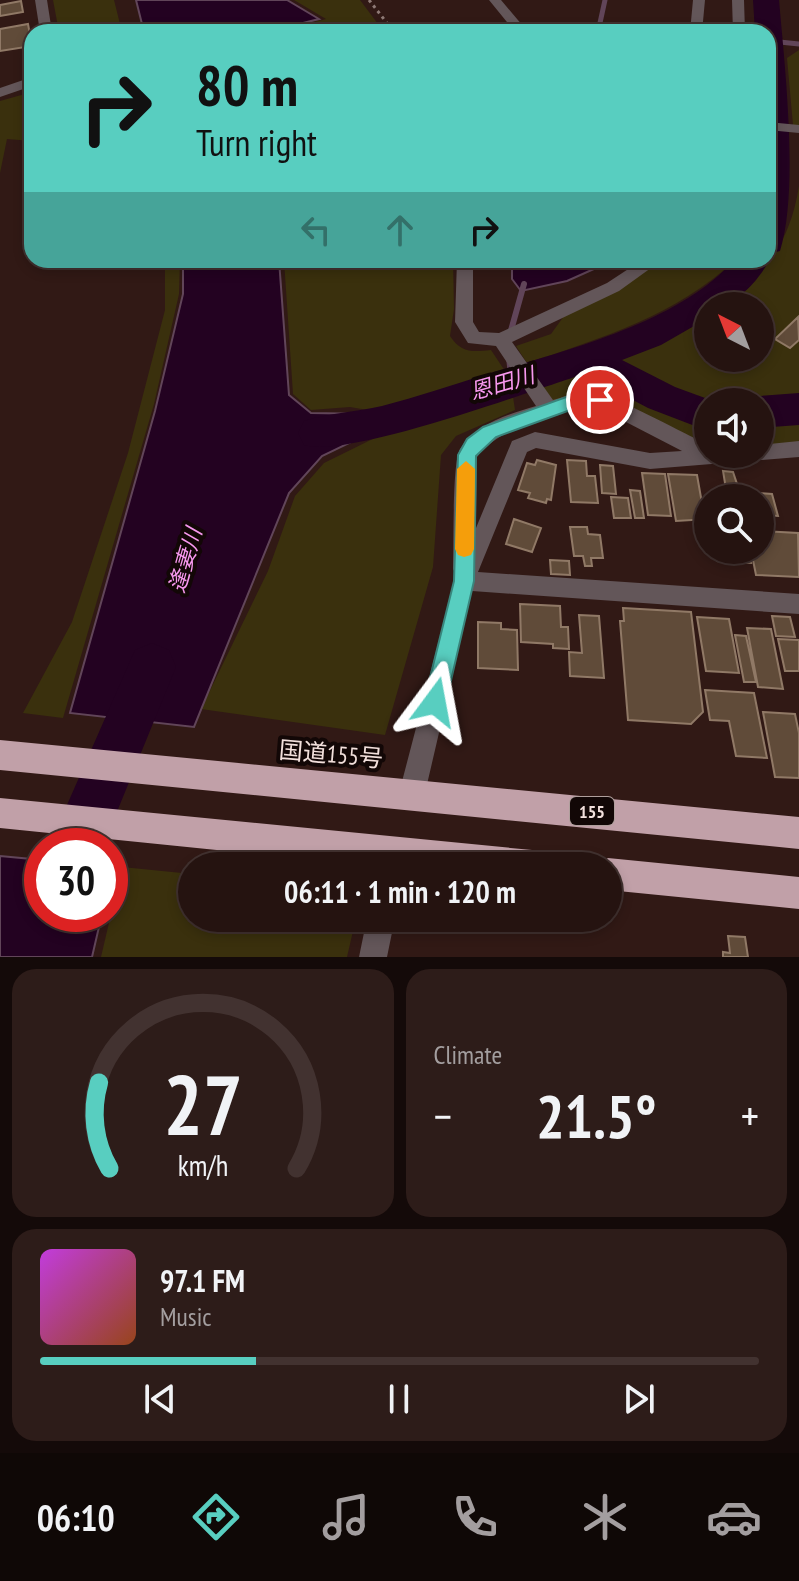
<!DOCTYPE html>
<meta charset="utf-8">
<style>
body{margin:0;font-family:"PT Sans Narrow","Noto Sans JP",sans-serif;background:#2d1c19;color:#f1f3f6;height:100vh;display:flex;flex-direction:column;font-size:30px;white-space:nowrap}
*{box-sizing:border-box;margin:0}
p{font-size:26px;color:#a39e9f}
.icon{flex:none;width:44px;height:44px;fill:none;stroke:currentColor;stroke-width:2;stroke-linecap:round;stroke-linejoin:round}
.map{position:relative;height:957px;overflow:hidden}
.side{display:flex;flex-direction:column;gap:12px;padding:12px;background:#140a09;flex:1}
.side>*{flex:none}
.banner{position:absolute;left:24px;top:24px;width:752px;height:244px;border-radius:24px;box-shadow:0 4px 12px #0003,0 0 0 2px #423230;background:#58cec0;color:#111;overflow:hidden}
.needle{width:52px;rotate:318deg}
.controls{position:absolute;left:694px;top:292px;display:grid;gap:16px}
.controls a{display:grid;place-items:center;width:80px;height:80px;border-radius:50%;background:#251310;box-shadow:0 4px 12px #0003,0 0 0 2px #423230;font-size:40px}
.speed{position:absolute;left:24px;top:828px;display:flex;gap:16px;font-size:40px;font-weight:700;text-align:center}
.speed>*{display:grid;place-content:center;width:104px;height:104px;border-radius:50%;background:#251310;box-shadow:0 4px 12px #0003,0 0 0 2px #423230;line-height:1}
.speed .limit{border:12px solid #d22;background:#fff;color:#111}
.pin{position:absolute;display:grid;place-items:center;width:68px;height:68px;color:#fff;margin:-34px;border:4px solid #fff;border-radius:50%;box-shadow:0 2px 8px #0007}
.me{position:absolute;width:88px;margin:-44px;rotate:13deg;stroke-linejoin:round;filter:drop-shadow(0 0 6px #0008)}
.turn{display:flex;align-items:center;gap:28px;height:168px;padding:0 40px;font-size:36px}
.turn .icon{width:104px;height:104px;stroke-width:2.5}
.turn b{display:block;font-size:56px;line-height:68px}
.lanes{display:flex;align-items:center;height:76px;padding:0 40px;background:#0003;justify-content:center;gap:40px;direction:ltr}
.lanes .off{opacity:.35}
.big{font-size:60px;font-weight:700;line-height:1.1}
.side .tile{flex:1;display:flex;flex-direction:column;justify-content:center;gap:12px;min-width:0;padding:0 28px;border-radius:24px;background:#2d1c19}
.side .dial{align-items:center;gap:0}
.dial svg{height:208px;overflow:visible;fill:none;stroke:#423230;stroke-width:7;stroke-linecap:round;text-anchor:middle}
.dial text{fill:#f1f3f6;stroke:none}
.song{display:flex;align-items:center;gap:24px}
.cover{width:96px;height:96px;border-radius:12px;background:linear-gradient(135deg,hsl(290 70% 55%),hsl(20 70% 35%))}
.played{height:8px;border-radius:4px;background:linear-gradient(90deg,#58cec0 30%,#423230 30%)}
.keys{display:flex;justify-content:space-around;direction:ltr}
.heat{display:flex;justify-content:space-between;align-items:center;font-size:44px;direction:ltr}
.side .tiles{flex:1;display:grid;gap:12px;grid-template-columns:1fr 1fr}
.tile:last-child{grid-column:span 2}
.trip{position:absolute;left:178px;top:852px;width:444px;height:80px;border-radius:40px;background:#251310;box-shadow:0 4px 12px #0003,0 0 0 2px #423230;font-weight:700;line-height:80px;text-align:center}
.tab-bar{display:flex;height:128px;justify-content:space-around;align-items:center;background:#0f0806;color:#a39e9f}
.tab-bar .icon{width:56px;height:56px}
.tab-bar .current{color:#58cec0}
.tab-bar b{font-size:36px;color:#f1f3f6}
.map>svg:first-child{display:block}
</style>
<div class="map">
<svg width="799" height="957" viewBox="0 0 799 957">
<rect width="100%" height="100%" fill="#311915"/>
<!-- green -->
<path fill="#3a300d" d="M53,0H114L122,32H59Z
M294,0H360L384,32H277L326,19Z
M799,50V125H793L787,58Z
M32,92V141L7,139L0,173V101Z
M799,186V406L760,409V402H708V408L682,402L606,363L673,337L708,317V358H760V306H724C767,269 790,243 799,186Z
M165,260H180L179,294L154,404L63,718L23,713L72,622L128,453L165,310Z
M284,260H453L454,309L450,336C461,353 472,352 491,350L507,374L385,413L350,407L311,410L293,394Z
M658,260H735C677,315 602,338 527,363L516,346L551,334L564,316Z
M576,374C624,379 661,417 708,426V445L659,426L592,390L553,401L543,387Z
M512,390L515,410L456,436L441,455L433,567L385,735L201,709L268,571L295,496L324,463L401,425Z
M799,423V442L760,446V427Z
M122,867L192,874V918H356L347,957H101Z"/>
<!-- water -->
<path fill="#230221" stroke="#614559" stroke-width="2" d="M136,0H287L319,19L267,32H144Z
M183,260H279L289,395L311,413L372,414L374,431L322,456L289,493L194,727L70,713L155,411L183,294Z
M512,260H614L567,281L521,291L512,279Z
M0,856L42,860V914H102L92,957H0Z"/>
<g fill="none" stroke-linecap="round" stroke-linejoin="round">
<!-- stream-far1 -->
<path stroke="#614559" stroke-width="5" d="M598,32L605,0
M770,41L799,44"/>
<!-- stream -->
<path stroke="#614559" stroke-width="6" d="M510,334L524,284
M509,358L512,382"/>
<!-- river -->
<path fill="#230221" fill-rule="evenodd" d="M753,0H779C785,69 799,190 780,251L768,254V32H755Z
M768,256L770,260C755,284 737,306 708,306V318L661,345L622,360L675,387L716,402H708V431L648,408L584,374C530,391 348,459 304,445L298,433L304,421C329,413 356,412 382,406C417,397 452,385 487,374C564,351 679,323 734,260H768Z
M799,393V425L760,428V402H745L760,396Z
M152,643L169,650L176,667L103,846H49L135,650Z"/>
</g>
<!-- building -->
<path fill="#604b39" stroke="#907966" stroke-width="2" d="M21,1L23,12L0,16V5Z
M28,24L32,46L0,51V29Z
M798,317L799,340L790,348L775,339Z
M537,460L556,465L551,500L547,499L546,503L528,498L530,493L518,490L527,463L535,465Z
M567,460L586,461L587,476H595L598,503L571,502Z
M600,465L613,466L616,494L602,493Z
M723,471L733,472L741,496L727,495Z
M642,473L665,474L671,516L648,515Z
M668,474L697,475L703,509H708V519L676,521Z
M630,490L640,491L644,518H635Z
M744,492L772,494L778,516L760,515V498H745Z
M611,497L628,498L631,518H614Z
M514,519L541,528L532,552L506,544Z
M570,527H587L588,534L600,535L603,558H591L592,566H585L583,556H574Z
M760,531L798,533L799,577L756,575L751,550H760Z
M715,550H748L751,563L717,561Z
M550,560L569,561L570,575L551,574Z
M520,604L560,606L561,627H568L569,649L553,648V644L521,642Z
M623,608L691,612L703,712L691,724L628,720L620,621H624Z
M579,615L599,616L604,678L570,676L569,652L582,653Z
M772,616L790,617L795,637L776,636Z
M697,617L729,619L739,673L706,671Z
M478,622L501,623V629L517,630L518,670L478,668Z
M747,628L771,629L783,689L758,687Z
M735,635L746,636L756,682H744Z
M778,639L799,640V671H785Z
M705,690L754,693L767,758L736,756L729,721L710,720Z
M763,712L795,714L799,733V778L775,777Z
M728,936L745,937L748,957H723V952L730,953Z"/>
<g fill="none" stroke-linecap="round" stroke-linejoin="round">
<!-- path -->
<path stroke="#8f7a76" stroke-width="3" stroke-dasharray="3 4" stroke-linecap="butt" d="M369,0L394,32"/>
<!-- street -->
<path fill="#635659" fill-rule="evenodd" d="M35,0H47L52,32H40Z
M489,0H501L528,32H515Z
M693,0H705L702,32H690Z
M732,0H744L745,32H733Z
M32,77V86L0,97V88Z
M768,122L799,125V133L768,130Z
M457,260H473V322L479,332L499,333L607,283L642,260H662L619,291L512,342L553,400C562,398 573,392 583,391C604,388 682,434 708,444V454H760V445L799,441V457L650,469L536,448L527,452L478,572L799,594V614L472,591L425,793L421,802L412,806L403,802L399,793L456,575L453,569C454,548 452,462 460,449C476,424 509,414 536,406L496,346L468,343L455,322ZM583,405L597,407L682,451L650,453L535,432L512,441L476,528L477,457C499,427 550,417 583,405Z
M367,918H395L387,957H359Z"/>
<!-- highway -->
<path fill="#c1a0a8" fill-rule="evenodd" d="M0,740L799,817V849L0,770Z
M0,798L532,850L543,855L548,866H374L0,828Z
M608,858L799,877V909L608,890V866H595Z"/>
</g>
<!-- route -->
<path fill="#58cec0" stroke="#39867d" stroke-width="2" d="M583,391L606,395L608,400L606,405H584L496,437L476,456L474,581L446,702L443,710L435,713L427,710L424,702L454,581L458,455L467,439L483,427Z"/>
<!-- slow -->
<path fill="#f59e0b" d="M466,461L475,469L474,549L471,555L464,557L458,555L455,549L457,469Z"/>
<g text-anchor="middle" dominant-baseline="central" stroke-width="8" stroke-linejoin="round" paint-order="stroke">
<!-- shield labels -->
<rect fill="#120706" stroke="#af9f9c" stroke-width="2" x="570" y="797" width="44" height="28" rx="6"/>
<g font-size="18" font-weight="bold" fill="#f2e0dc">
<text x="592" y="811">155</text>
</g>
<!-- water labels -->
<g font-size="22" font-style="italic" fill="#f798ee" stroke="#120706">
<text transform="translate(502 383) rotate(-16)">恩田川</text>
<text transform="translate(185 560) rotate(-74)">逢妻川</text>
</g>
<!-- near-street labels -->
<g font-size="24" fill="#f2e0dc" stroke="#120706">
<text transform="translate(331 754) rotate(5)">国道155号</text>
</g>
</g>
</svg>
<div class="controls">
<a><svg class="needle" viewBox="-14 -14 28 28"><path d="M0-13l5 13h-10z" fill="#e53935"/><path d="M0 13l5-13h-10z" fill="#a39e9f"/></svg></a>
<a><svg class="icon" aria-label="sound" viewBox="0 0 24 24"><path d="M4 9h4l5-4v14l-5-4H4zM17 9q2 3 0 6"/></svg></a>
<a><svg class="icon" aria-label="search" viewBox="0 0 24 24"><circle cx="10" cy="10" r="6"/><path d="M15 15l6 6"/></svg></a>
</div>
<div class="speed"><div class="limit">30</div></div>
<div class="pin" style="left:600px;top:400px;background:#d93025"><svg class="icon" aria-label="arrive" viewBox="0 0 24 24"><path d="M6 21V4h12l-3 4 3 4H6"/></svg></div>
<svg class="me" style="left:435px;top:702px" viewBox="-20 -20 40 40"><path d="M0-17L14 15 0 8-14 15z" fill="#58cec0" stroke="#fff" stroke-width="4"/></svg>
<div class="trip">06:11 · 1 min · 120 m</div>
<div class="banner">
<div class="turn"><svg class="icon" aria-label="right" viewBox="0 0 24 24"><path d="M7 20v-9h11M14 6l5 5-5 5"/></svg><div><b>80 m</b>Turn right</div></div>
<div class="lanes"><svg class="icon off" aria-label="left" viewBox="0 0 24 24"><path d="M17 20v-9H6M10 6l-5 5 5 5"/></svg><svg class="icon off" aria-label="ahead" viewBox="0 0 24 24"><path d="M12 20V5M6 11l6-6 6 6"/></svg><svg class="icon" aria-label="right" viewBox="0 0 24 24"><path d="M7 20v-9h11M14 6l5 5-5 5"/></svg></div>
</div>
</div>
<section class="side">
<div class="tiles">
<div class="tile dial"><svg viewBox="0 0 100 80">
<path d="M14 69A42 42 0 1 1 86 69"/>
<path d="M14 69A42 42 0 0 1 10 36" stroke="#58cec0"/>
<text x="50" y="56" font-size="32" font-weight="700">27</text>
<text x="50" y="72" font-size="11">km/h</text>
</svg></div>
<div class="tile"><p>Climate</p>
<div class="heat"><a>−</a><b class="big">21.5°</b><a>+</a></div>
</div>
<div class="tile">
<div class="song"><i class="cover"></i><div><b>97.1 FM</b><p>Music</p></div></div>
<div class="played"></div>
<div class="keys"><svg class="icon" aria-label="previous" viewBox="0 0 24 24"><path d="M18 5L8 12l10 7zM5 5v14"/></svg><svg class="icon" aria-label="pause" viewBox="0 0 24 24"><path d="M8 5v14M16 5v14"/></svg><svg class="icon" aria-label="next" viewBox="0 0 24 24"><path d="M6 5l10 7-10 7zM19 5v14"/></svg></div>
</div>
</div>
</section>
<nav class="tab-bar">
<b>06:10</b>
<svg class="icon current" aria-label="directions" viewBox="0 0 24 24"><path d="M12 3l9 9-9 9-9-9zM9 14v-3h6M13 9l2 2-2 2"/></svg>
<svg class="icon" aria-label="music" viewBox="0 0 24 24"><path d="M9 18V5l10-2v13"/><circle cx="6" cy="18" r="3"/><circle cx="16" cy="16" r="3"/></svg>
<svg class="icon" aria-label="phone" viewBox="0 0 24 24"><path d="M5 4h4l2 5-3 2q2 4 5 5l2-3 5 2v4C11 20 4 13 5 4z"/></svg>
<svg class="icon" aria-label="climate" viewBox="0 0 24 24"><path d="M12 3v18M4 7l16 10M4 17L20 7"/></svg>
<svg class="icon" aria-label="car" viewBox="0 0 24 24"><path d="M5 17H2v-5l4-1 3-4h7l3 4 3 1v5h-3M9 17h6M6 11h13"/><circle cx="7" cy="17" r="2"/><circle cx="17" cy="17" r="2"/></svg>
</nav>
